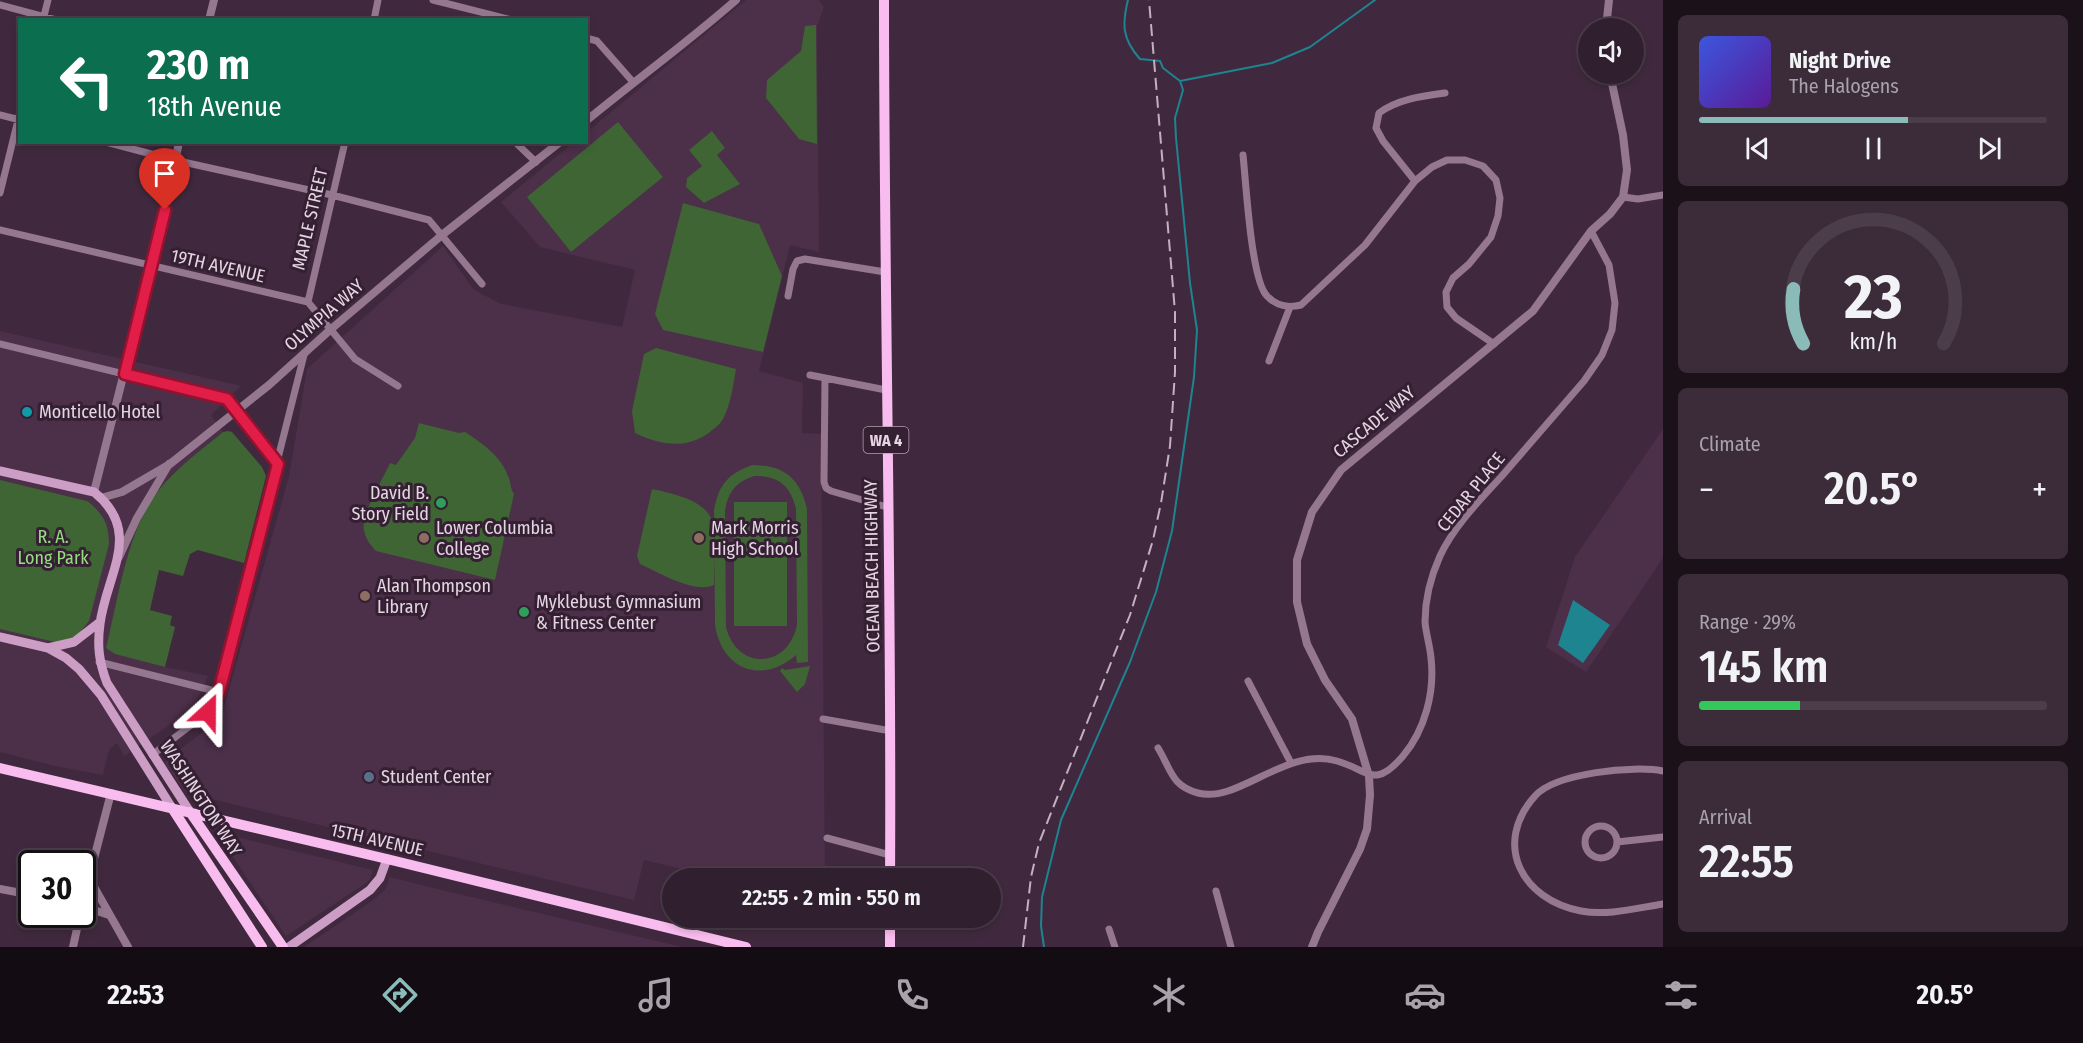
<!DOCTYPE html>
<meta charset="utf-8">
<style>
body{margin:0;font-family:"Fira Sans Condensed",sans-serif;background:#3c2c3a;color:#f1f3f6;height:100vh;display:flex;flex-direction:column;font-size:22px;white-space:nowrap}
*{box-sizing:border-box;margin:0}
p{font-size:20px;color:#a8a2aa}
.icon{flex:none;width:33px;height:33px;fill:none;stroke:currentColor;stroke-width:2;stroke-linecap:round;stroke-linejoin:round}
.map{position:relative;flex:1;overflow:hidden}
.drawer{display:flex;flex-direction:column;gap:15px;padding:15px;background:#1a1119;width:420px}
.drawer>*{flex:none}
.guide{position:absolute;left:18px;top:18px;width:570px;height:126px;border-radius:0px;box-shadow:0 3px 9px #0003,0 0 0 2px #4b3d4a;background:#0b6e4f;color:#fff;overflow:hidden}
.fabs{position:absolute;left:1578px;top:18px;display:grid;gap:12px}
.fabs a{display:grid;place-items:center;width:66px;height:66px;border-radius:50%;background:#301f2e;box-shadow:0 3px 9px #0003,0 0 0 2px #4b3d4a;font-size:30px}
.speed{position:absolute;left:18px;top:850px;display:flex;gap:12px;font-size:30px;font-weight:700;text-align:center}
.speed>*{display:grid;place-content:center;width:78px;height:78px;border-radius:50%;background:#301f2e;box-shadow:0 3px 9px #0003,0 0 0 2px #4b3d4a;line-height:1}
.speed .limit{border:3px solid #111;border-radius:9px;background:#fff;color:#111}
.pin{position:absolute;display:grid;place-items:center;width:51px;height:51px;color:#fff;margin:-62px -26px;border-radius:50% 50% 50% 0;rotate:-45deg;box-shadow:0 0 6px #0007}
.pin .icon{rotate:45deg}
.me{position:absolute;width:66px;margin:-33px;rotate:24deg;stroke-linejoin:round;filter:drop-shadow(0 0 4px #0008)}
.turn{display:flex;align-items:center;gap:21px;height:126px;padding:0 30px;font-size:27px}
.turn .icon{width:78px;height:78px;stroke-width:2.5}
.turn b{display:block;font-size:42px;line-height:51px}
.big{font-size:45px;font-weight:600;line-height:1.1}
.drawer .widget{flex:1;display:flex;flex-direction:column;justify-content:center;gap:9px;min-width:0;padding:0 21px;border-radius:9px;background:#3c2c3a}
.drawer .dial{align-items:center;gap:0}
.dial svg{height:156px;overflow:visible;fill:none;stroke:#4b3d4a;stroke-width:7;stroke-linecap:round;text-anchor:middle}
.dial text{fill:#f1f3f6;stroke:none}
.song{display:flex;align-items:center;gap:18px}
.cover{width:72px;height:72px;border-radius:9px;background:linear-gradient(135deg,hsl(230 70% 55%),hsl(270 70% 35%))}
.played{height:6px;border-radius:3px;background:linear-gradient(90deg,#8bbbb9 60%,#4b3d4a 60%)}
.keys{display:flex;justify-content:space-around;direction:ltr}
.heat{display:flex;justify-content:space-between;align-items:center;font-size:33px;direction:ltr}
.charge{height:9px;border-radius:4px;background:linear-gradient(90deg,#34c759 29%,#4b3d4a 0)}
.trip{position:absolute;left:662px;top:868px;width:339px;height:60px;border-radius:30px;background:#301f2e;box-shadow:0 3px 9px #0003,0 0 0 2px #4b3d4a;font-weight:600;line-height:60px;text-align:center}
.tabs{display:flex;height:96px;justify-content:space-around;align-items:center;background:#130c12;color:#a8a2aa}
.tabs .icon{width:42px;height:42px}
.tabs .selected{color:#8bbbb9}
.tabs b{font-size:27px;color:#f1f3f6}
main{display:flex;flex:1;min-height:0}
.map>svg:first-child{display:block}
</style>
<main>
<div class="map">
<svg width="1663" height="947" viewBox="0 0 1663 947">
<rect width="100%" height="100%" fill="#40293e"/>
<!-- built -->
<path fill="#4c2f49" d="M746,0H819L824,7L817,27L819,252L790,245L759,371L803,383L802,433L821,434L825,879H725L644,860L634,900L190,794L185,791L165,764L166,760L221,718L289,476L307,369L443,246L474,290L501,304L622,327L635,270L540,247L501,202L573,143L586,142L587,132Z
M0,331L241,386L211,415L223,432L171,475L137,529L106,648L165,667L208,676L194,708L124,756L117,743L109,750L103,775L55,766L0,752Z
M1663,429V558L1586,672L1546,647L1575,557Z
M220,833L373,870L370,879L366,883L286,936L219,836Z
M390,877L442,890L682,947H304L372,901L385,890Z"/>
<!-- green -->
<path fill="#3e6533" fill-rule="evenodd" d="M816,25L817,144L799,139L766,98L767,80L801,51L805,26Z
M618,122L663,177L571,252L527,197Z
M712,131L725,148L717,155L740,184L704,203L686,187L687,178L702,166L689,150Z
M683,203L759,224L782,276L763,352L663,330L655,314Z
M656,348L736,369C733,386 731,404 723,419C720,425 714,428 710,432C686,450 660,445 635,433L632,411L644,354Z
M419,423L459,433L465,432C482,443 501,456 508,476C511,482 510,488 514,494L495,580L376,551C371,546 365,538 364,530C360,516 384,477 390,463L396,465L415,438Z
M228,431L232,432L262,467L266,476L244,563L198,550L190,554L183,576L159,570L150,610L172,616L170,625L175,627L165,667L115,654L106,648C118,600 127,530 158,491C176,468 200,451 223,432Z
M752,465C784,465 800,478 807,509L808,662L797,663L796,655C762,685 722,670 715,625L714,510C719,484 728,474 752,465ZM754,476C778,475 791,486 796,509L797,625C788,669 737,671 726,627L725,511C728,492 736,482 754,476Z
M0,480L87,501C103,513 109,524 109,544L89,621L77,636L59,643L0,629Z
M652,489C670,493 702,499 711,518C716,528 714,571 714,585C694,594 660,573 640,564L637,556Z
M734,502H787V626H734Z
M810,666L805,684L797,692L780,671L782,668L785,670Z"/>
<!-- water -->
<path fill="#1e8490" d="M1573,600L1610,625L1583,663L1558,645Z"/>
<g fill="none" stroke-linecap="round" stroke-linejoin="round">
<!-- stream -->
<path stroke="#1e8490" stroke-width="2" d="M1180,81L1272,63L1310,47L1375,0
M1044,947L1041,926L1042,897L1061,820L1130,662L1156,592L1172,531L1194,377L1197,330L1190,283L1176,138L1175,118L1183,90L1180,81L1163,68L1160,61L1140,59C1122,39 1122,24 1128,0"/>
<!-- minor -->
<path stroke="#957890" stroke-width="7" d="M433,0L512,20
M0,5L56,20
M43,20L48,0
M374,20L378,0
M586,38L597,41L633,82
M0,115L20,120
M106,142L174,160L332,195L429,220L482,284
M515,142L536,162
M1243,155C1246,182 1251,280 1267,296C1276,306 1289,308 1301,305L1365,245L1415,181L1432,167L1447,160H1465L1483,166L1496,180L1500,198L1498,216L1491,237L1469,264L1453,278L1446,292L1447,307L1456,318L1494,344
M1415,181L1383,141L1376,128L1379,113C1398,99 1423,96 1445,93
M0,193L20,112
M1623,197L1638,199L1663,195
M0,230L308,302L355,359L398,386
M788,296L793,269L797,261L805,259L885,272
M308,302L345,142
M0,344L227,399L278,464
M1269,361L1290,307
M810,375L886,390
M825,378L824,482L826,488L831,491L887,507
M99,662L219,692
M1248,681L1291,763
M823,719L891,731
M1158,748C1171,769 1171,786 1198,793C1238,804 1286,746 1337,761C1369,770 1374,790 1403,756C1425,730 1435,692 1431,658C1430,646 1426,634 1425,622C1425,600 1431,576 1440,556C1454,526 1479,501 1501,477C1529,445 1556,413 1584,381L1602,355L1612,330L1615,303L1609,265L1591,231
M152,755L208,712L219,692L304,355
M1663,771C1635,765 1555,773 1535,796C1492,844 1522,900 1581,911C1607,916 1637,908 1663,904
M1585 842a16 16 0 1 1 32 0a16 16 0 1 1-32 0Z
M827,838L890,855
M1617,842L1663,837
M1216,891L1231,947
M1109,929L1115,947"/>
<!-- tertiary -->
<path stroke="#957890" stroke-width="8" d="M209,20L214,0
M1606,28L1609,0
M586,121C636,80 688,42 736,0
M94,492L165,210L179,142
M101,498L122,492L170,464L269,385L330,330L442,235L560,142
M119,557L137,518L169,464
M89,878L128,947
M0,889L32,895
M82,905L111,793
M82,906L109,915
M73,947L80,915
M1312,947L1318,932L1360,849L1367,829L1370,795L1369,776L1352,719L1325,680L1307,644L1297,602V560L1312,512L1341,470L1533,311L1591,231L1610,214L1623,197L1627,170L1623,135L1610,74"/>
<!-- secondary -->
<path stroke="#cd9ec5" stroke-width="9" d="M0,471L94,492C144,532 106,575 100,624C97,646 99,662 107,683L190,812
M0,637L48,648L66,658L79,669L101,695L172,808
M48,648L74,642L100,622
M289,947L370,890L380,878L387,859"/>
<!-- primary -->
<path stroke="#f9bcee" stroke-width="10" d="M884,0C884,293 892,586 890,879
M0,768L387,859L746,947
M172,808L262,947
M190,812L283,947
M890,918V947"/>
<!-- rail -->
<path stroke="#c2b2c0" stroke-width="2" stroke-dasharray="12 6" stroke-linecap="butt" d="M1023,947L1031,877L1039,843L1130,615L1153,540L1161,503L1170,446L1175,372V312L1149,0"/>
</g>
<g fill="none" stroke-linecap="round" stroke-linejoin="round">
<defs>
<path id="route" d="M165,210L125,374L227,399L278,464L219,692L208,712"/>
</defs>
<!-- route casing -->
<use href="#route" stroke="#92132f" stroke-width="15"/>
<!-- route -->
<use href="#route" stroke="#e11d48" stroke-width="10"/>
</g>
<!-- markers -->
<circle fill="#0f9aa8" stroke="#351f33" stroke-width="2" cx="27" cy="412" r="6"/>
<g fill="#2e9e5b" stroke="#351f33" stroke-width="2">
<circle cx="441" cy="503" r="6"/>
<circle cx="524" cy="612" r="6"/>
</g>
<g fill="#8d6e63" stroke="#351f33" stroke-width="2">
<circle cx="424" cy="538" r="6"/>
<circle cx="699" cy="538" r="6"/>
<circle cx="365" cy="596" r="6"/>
</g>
<circle fill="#5c6f8a" stroke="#351f33" stroke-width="2" cx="369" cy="777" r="6"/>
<g text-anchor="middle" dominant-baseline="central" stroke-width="6" stroke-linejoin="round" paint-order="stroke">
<!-- shield labels -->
<rect fill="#351f33" stroke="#b09eae" stroke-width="1.5" x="863.5" y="427" width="45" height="26" rx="4.5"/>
<g font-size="16" font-weight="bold" fill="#e4d5e2">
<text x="886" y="440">WA 4</text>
</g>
<!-- street labels -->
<g font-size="18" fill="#e4d5e2" stroke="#351f33">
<text transform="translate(310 219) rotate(-77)">MAPLE STREET</text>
<text transform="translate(218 266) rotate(13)">19TH AVENUE</text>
<text transform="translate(324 315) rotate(-41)">OLYMPIA WAY</text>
<text transform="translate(1374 422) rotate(-40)">CASCADE WAY</text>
<text transform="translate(1471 492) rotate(-51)">CEDAR PLACE</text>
<text transform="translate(872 566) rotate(-91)">OCEAN BEACH HIGHWAY</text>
<text transform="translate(201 798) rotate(57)">WASHINGTON WAY</text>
<text transform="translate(377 840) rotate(13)">15TH AVENUE</text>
</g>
<!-- poi labels -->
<g font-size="18" fill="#e4d5e2" stroke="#351f33" text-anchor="start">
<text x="39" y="412">Monticello Hotel</text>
<text x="429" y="493" text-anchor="end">David B.<tspan x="429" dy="21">Story Field</tspan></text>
<text x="436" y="528">Lower Columbia<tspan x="436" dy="21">College</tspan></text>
<text x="711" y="528">Mark Morris<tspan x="711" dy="21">High School</tspan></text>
<text x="377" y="586">Alan Thompson<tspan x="377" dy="21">Library</tspan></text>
<text x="536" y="602">Myklebust Gymnasium<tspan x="536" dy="21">&amp; Fitness Center</tspan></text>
<text x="381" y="777">Student Center</text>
</g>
<!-- park labels -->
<g font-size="18" fill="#96dd82" stroke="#351f33">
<text x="53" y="537">R. A.<tspan x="53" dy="21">Long Park</tspan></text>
</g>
</g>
</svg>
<div class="fabs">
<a><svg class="icon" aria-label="sound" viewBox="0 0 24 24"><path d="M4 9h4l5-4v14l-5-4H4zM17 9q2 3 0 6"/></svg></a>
</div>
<div class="speed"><div class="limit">30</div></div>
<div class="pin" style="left:165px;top:210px;background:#d93025"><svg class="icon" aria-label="arrive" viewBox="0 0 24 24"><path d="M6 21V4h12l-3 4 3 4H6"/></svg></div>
<svg class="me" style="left:208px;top:712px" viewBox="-20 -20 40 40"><path d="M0-17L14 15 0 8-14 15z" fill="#e11d48" stroke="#fff" stroke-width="4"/></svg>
<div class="trip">22:55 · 2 min · 550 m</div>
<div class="guide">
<div class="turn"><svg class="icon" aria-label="left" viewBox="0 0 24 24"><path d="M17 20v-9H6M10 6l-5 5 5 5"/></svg><div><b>230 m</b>18th Avenue</div></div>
</div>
</div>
<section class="drawer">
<div class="widget">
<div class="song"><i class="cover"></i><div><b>Night Drive</b><p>The Halogens</p></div></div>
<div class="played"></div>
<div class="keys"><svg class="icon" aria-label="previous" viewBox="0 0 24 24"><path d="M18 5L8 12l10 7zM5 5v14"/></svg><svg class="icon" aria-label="pause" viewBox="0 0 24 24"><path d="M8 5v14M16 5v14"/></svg><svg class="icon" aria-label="next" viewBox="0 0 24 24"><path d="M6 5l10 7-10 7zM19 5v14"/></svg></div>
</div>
<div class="widget dial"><svg viewBox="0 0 100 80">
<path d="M14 69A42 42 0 1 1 86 69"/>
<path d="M14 69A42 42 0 0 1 9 41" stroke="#8bbbb9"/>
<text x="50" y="56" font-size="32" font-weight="700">23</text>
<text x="50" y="72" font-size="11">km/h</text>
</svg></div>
<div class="widget"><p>Climate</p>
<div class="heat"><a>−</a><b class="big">20.5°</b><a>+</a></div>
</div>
<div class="widget"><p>Range · 29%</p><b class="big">145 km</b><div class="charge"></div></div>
<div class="widget"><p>Arrival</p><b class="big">22:55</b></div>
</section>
</main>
<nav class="tabs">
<b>22:53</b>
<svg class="icon selected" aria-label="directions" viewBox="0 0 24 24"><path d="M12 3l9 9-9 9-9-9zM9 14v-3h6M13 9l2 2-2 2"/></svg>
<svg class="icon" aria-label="music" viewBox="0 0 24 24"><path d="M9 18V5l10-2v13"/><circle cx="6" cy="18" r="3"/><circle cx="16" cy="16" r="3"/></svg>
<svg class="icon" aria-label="phone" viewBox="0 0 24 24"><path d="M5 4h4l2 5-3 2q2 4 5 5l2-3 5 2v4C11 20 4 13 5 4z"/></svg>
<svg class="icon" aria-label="climate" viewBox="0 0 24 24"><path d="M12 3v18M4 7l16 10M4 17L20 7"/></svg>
<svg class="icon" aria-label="car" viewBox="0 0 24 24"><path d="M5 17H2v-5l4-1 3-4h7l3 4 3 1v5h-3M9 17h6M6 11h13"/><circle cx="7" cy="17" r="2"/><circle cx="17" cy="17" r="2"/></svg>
<svg class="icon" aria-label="filters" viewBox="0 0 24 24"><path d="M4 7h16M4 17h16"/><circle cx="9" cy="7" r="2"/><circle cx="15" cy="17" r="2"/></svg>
<b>20.5°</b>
</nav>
